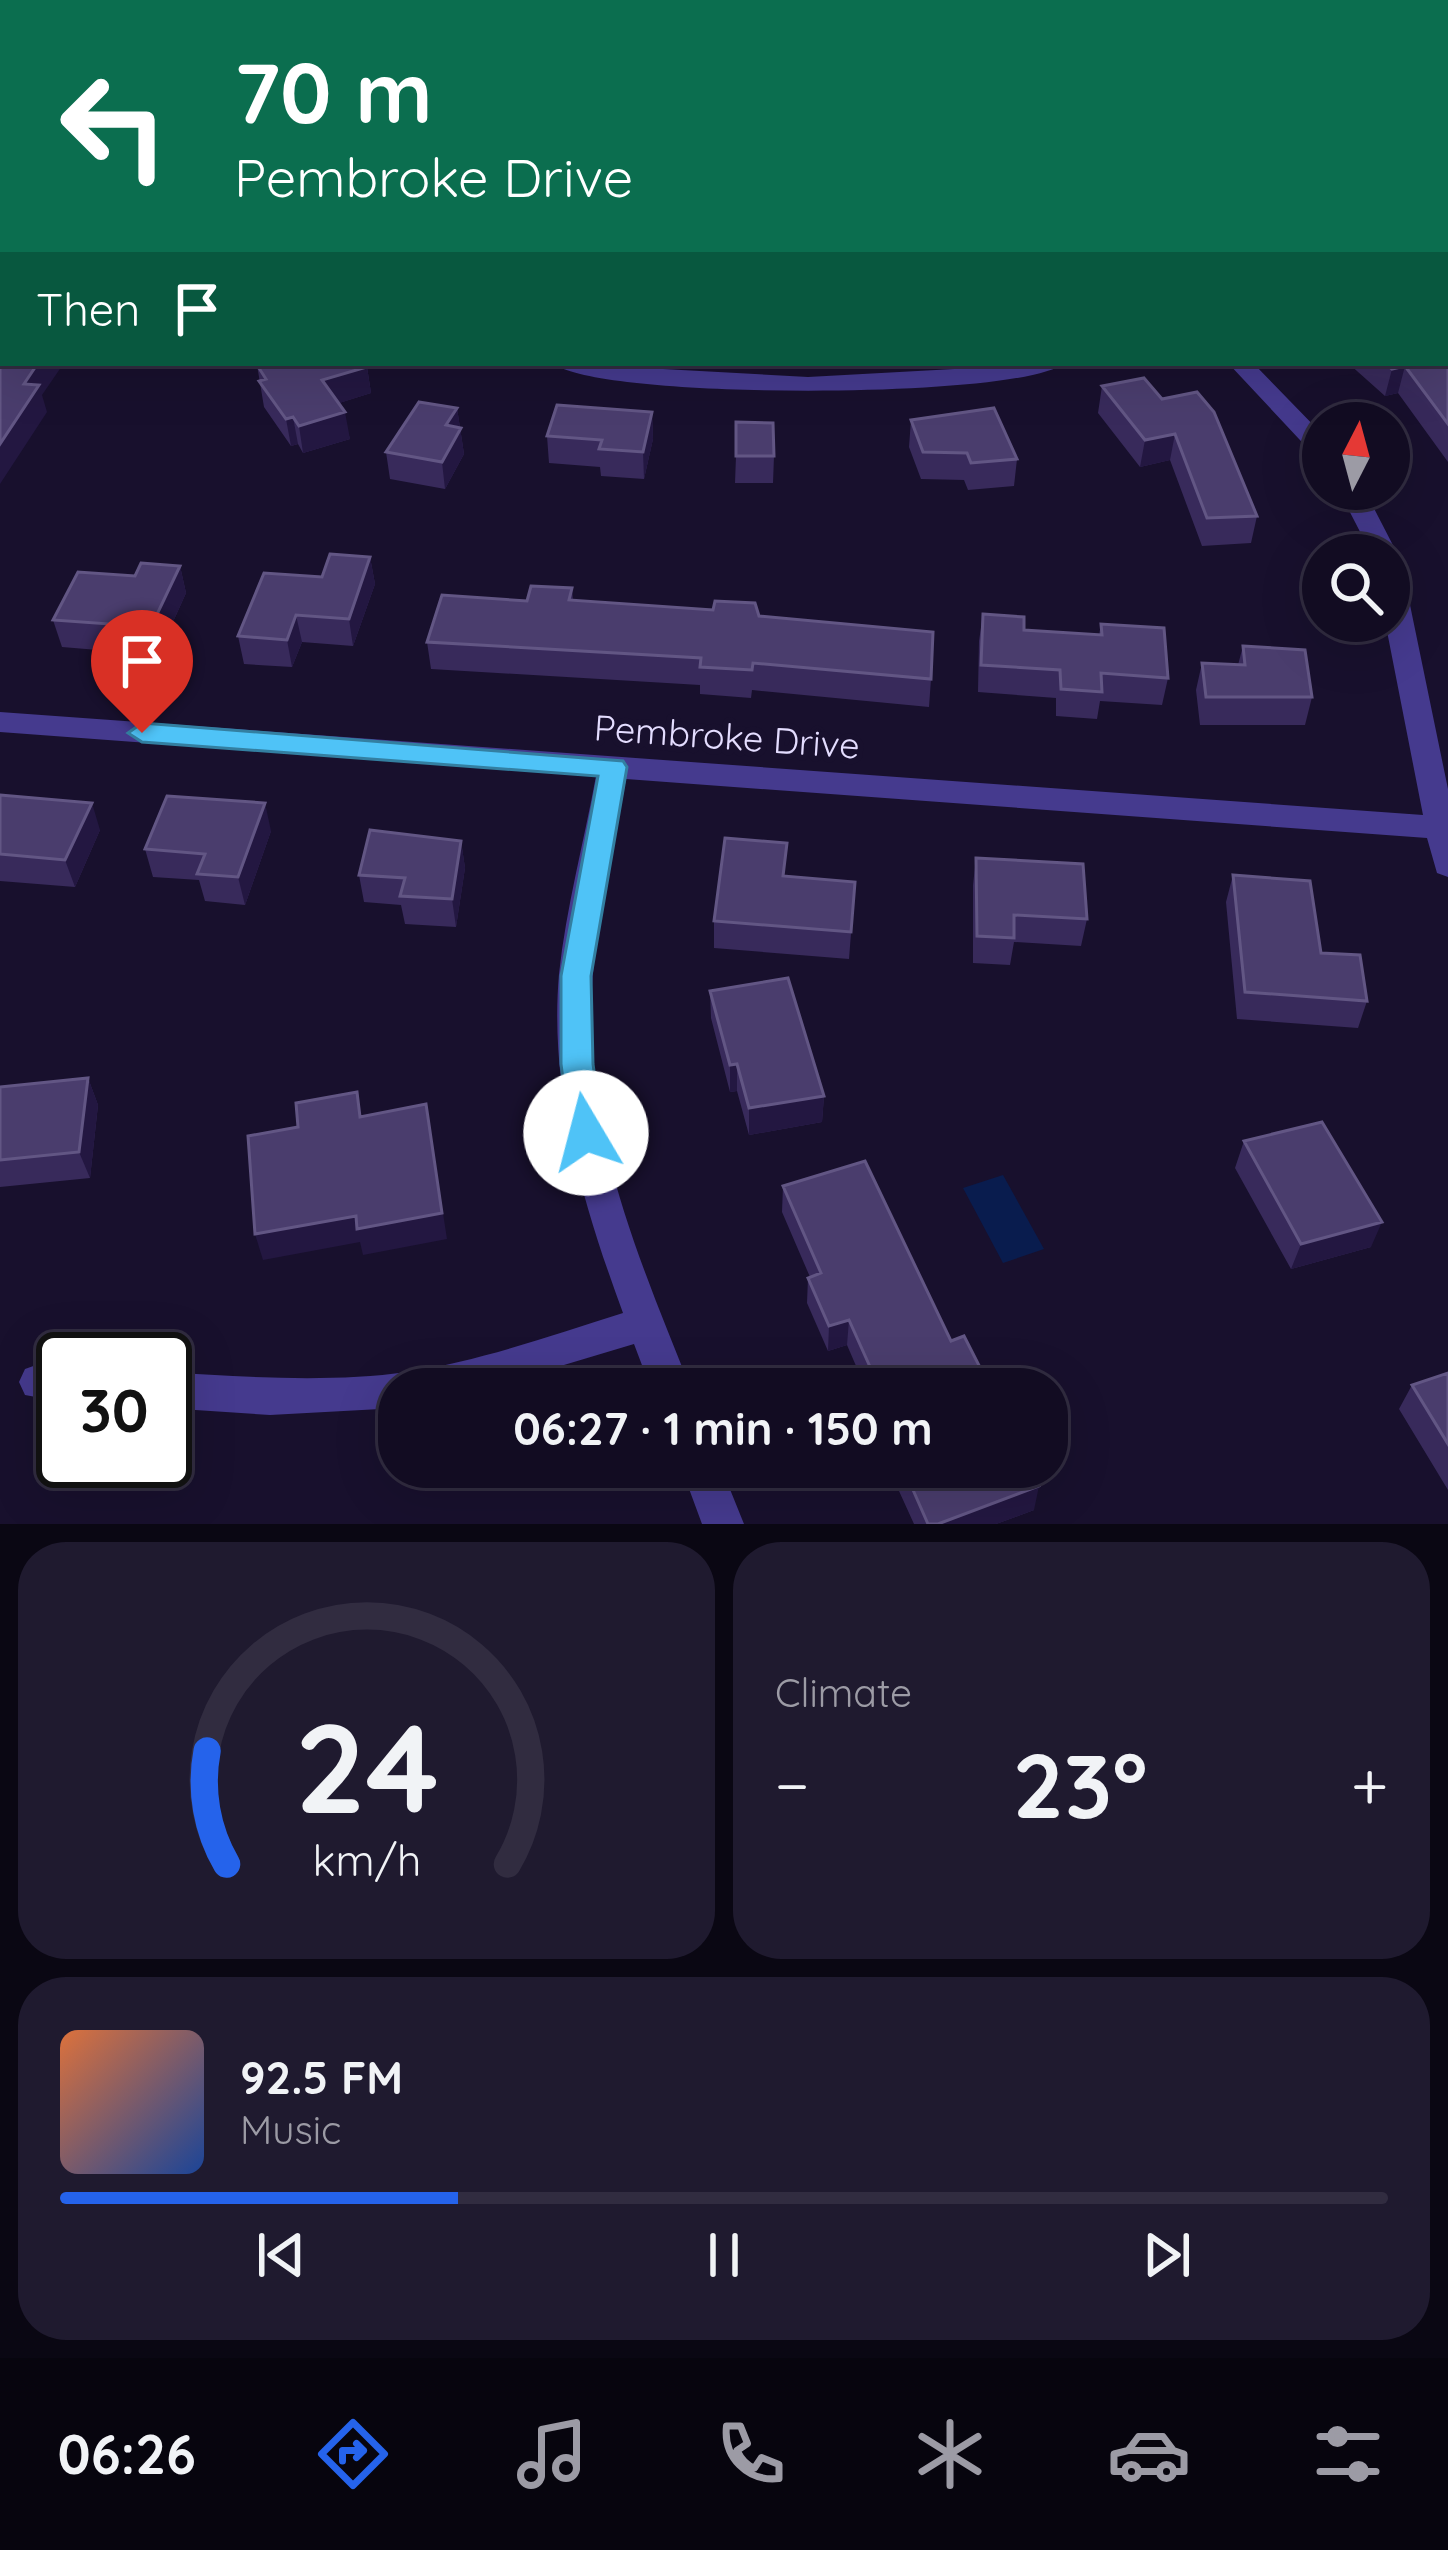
<!DOCTYPE html>
<meta charset="utf-8">
<style>
body{margin:0;font-family:Quicksand,sans-serif;background:#1f1a2f;color:#f1f3f6;height:100vh;display:flex;flex-direction:column;font-size:45px;white-space:nowrap}
*{box-sizing:border-box;margin:0}
p{font-size:39px;color:#9c9ba5}
.icon{flex:none;width:66px;height:66px;fill:none;stroke:currentColor;stroke-width:2;stroke-linecap:round;stroke-linejoin:round}
.map{position:relative;height:1524px;overflow:hidden}
.drawer{display:flex;flex-direction:column;gap:18px;padding:18px;background:#0a0713;flex:1}
.drawer>*{flex:none}
.banner{position:absolute;left:0px;top:0px;width:1449px;height:366px;box-shadow:0 12px 48px #0002,0 0 0 3px #312c40;background:#0b6e4f;color:#fff;overflow:hidden}
.needle{width:78px;rotate:6deg}
.controls{position:absolute;left:1302px;top:402px;display:grid;gap:24px}
.controls a{display:grid;place-items:center;width:108px;height:108px;border-radius:50%;background:#120c22;box-shadow:0 12px 48px #0002,0 0 0 3px #312c40;font-size:60px}
.speed{position:absolute;left:36px;top:1332px;display:flex;gap:24px;font-size:60px;font-weight:700;text-align:center}
.speed>*{display:grid;place-content:center;width:156px;height:156px;border-radius:50%;background:#120c22;box-shadow:0 12px 48px #0002,0 0 0 3px #312c40;line-height:1}
.speed .limit{border:6px solid #111;border-radius:18px;background:#fff;color:#111}
.pin{position:absolute;display:grid;place-items:center;width:102px;height:102px;color:#fff;margin:-123px -51px;border-radius:50% 50% 50% 0;rotate:-45deg;box-shadow:0 0 12px #0007}
.pin .icon{rotate:45deg}
.me{position:absolute;width:132px;margin:-66px;rotate:352deg;stroke-linejoin:round;filter:drop-shadow(0 0 9px #0008)}
.turn{display:flex;align-items:center;gap:42px;height:252px;padding:0 36px;font-size:54px}
.turn .icon{width:156px;height:156px;stroke-width:2.5}
.turn b{display:block;font-size:84px;line-height:102px}
.then{display:flex;align-items:center;height:114px;padding:0 36px;background:#0003;gap:24px;font-size:45px}
.big{font-size:90px;font-weight:800;line-height:1.1}
.drawer .widget{flex:1;display:flex;flex-direction:column;justify-content:center;gap:18px;min-width:0;padding:0 42px;border-radius:48px;background:#1f1a2f}
.drawer .dial{align-items:center;gap:0}
.dial svg{height:312px;overflow:visible;fill:none;stroke:#312c40;stroke-width:7;stroke-linecap:round;text-anchor:middle}
.dial text{fill:#f1f3f6;stroke:none}
.song{display:flex;align-items:center;gap:36px}
.cover{width:144px;height:144px;border-radius:18px;background:linear-gradient(135deg,hsl(20 70% 55%),hsl(220 70% 35%))}
.played{height:12px;border-radius:6px;background:linear-gradient(90deg,#2563eb 30%,#312c40 30%)}
.keys{display:flex;justify-content:space-around;direction:ltr}
.heat{display:flex;justify-content:space-between;align-items:center;font-size:66px;direction:ltr}
.drawer .tiles{flex:1;display:grid;gap:18px;grid-template-columns:1fr 1fr}
.widget:last-child{grid-column:span 2}
.trip{position:absolute;left:378px;top:1368px;width:690px;height:120px;border-radius:48px;background:#120c22;box-shadow:0 12px 48px #0002,0 0 0 3px #312c40;font-weight:800;line-height:120px;text-align:center}
.tabs{display:flex;height:192px;justify-content:space-around;align-items:center;background:#07050e;color:#9c9ba5}
.tabs .icon{width:84px;height:84px}
.tabs .selected{color:#2563eb}
.tabs b{font-size:54px;color:#f1f3f6}
.map>svg:first-child{display:block}
</style>
<div class="map">
<svg width="1448" height="1524" viewBox="0 0 1448 1524">
<rect width="100%" height="100%" fill="#18102d"/>
<!-- water -->
<path fill="#091c4e" d="M1003,1175L1044,1249L1003,1263L963,1188Z"/>
<g fill="none" stroke-linecap="round" stroke-linejoin="round">
<!-- street -->
<path fill="#453a8e" fill-rule="evenodd" d="M1448,45V57L1446,58V46Z
M0,53H3V65H0Z
M1446,96H1448V109H1446Z
M3,202V219L0,220V203Z
M553,363L808,377L1064,363C1023,400 594,400 553,363Z
M1228,363H1253L1323,435V458L1314,455Z
M1338,489H1364L1398,555L1389,562L1403,571L1448,789V877L1437,873L1427,838L626,779C612,860 590,942 591,1025C592,1152 645,1274 691,1389H651L634,1344L484,1389H399V1408L270,1415L165,1408V1372C244,1377 329,1383 407,1372C480,1361 553,1335 623,1313C583,1204 549,1091 559,974C566,908 584,842 596,776L0,732V712L1423,815L1385,621H1389V555H1372Z
M39,1364L63,1366V1402L25,1395L19,1382L25,1369Z
M681,1467H721L744,1524H702Z"/>
</g>
<!-- wall -->
<path fill="#382a5b" d="M0,0H73L70,3H3V16H0Z
M1446,134L1448,135V212L1446,211Z
M1448,348V462L1398,393L1385,396L1348,363H1446Z
M257,365L367,367L371,393L339,403L350,439L303,453L298,444L291,446L264,407Z
M1102,386L1162,399L1257,516L1251,543L1202,546L1170,460L1140,467L1098,413Z
M457,408L464,454L445,489L390,479L386,452Z
M652,412L653,439L644,479L601,476L600,467L549,463L547,436Z
M911,420L1017,459L1014,486L968,490L964,480L921,479L909,447Z
M736,456H774L773,483H735Z
M370,557L375,584L353,646L302,642L292,667L244,664L238,636L322,577Z
M180,566L186,593L158,655L62,647L53,620L135,576Z
M572,588L573,601L759,616L931,679L929,707L752,690L751,698L700,694V685L431,669L427,642L527,601Z
M983,614L1024,630L1099,635L1101,624L1168,678L1162,705L1100,701L1097,719L1056,716V698L978,692L979,641Z
M1243,646L1312,697L1305,725H1200L1196,690L1202,663L1238,665Z
M0,795L100,830L75,887L0,881Z
M271,831L245,905L205,901L199,880L153,877L145,849Z
M461,841L465,868L456,927L405,924L401,905L364,902L359,875Z
M976,858L1087,919L1081,946L1014,942L1010,965L973,963V885Z
M1233,875L1321,953L1367,1001L1358,1028L1237,1019L1226,902Z
M785,876L855,882L849,959L714,948V921Z
M710,991L824,1096L822,1122L749,1135L737,1091L730,1092L711,1018Z
M88,1078L98,1105L90,1178L0,1187V1087Z
M1244,1141L1371,1247L1291,1269L1235,1168Z
M783,1186L951,1341L991,1389H866L847,1345L828,1351L807,1303L808,1278L810,1277L782,1212Z
M1448,1373V1490L1399,1409L1412,1385Z
M901,1467H1030L1034,1510L996,1524H914L899,1491Z"/>
<!-- shaded-wall -->
<path fill="#231741" d="M50,0H73L70,3H51Z
M288,0H306L304,3H286Z
M1392,0H1448V1L1442,3H1384Z
M38,363H64L42,395L47,412L0,484V444L24,384Z
M1405,366L1398,393L1385,396L1392,369Z
M367,367L371,393L327,407L322,380Z
M457,408L464,454L445,489L442,462L446,425Z
M345,412L350,439L303,453L299,426Z
M652,412L653,439L644,479L643,452Z
M293,417L298,444L291,446L286,419Z
M1175,434L1170,460L1140,467L1145,440Z
M370,557L375,584L353,646L349,619Z
M180,566L186,593L158,655L151,627Z
M296,615L302,642L292,667L287,640Z
M92,803L100,830L75,887L65,860Z
M265,803L271,831L245,905L238,877Z
M461,841L465,868L456,927L452,899Z
M737,1064V1091L730,1092V1065Z
M88,1078L98,1105L90,1178L79,1152Z
M824,1096L822,1122L749,1135V1108Z
M426,1104L447,1239L363,1255L360,1242L263,1260L255,1234Z
M1382,1222L1371,1247L1291,1269L1301,1244Z
M849,1320L847,1345L828,1351L829,1326Z
M1039,1486L1034,1510L996,1524H938Z"/>
<!-- building -->
<path fill="#4a3d6d" stroke="#625684" stroke-width="3" d="M242,0H288L286,3H241Z
M474,0H520L519,3H473Z
M686,0H726L725,3H685Z
M875,0H931V3H875Z
M1261,0H1392L1384,3H1266Z
M1446,134L1448,135V182L1446,181Z
M1446,347L1448,348V424L1405,366L1392,369L1385,363H1446Z
M3,352V363H38L24,384L39,385L0,444V356Z
M259,363H364L367,367L322,380L345,412L299,426L293,417L286,419L259,381L266,379L257,365Z
M1144,378L1162,399L1197,392L1214,412L1257,516L1207,518L1175,434L1145,440L1102,386Z
M419,402L457,408L446,425L461,428L442,462L386,452Z
M557,405L652,412L643,452L599,449L602,440L547,436Z
M994,408L1017,459L971,463L967,453L923,452L911,420Z
M736,422L773,423L774,456H736Z
M330,554L370,557L349,619L296,615L287,640L238,636L264,573L322,577Z
M141,563L180,566L151,627L53,620L78,572L135,576Z
M531,586L572,588L569,600L713,610L715,601L755,603L759,616L933,632L931,679L753,663L752,670L700,667L701,658L427,642L442,595L527,601Z
M983,614L1024,617V630L1102,635L1101,624L1164,628L1168,678L1101,673L1102,692L1061,689L1060,670L981,665Z
M1243,646L1305,650L1312,697H1206L1202,663L1245,665Z
M0,795L92,803L65,860L0,854Z
M167,796L265,803L238,877L197,874L205,854L145,849Z
M370,830L461,841L452,899L400,896L405,878L359,875Z
M725,838L787,843L783,876L855,882L851,932L714,921Z
M976,858L1083,864L1087,919L1014,915V938L977,936Z
M1233,875L1310,881L1321,953L1360,955L1367,1001L1245,992Z
M788,978L824,1096L749,1108L737,1064L730,1065L710,991Z
M88,1078L79,1152L0,1160V1087Z
M357,1092L360,1117L426,1104L442,1213L357,1229L356,1216L255,1234L248,1136L298,1127L296,1103Z
M1322,1122L1382,1222L1301,1244L1244,1141Z
M865,1161L951,1341L964,1336L991,1389H880L849,1320L829,1326L808,1278L821,1273L783,1186Z
M1448,1373V1444L1412,1385Z
M903,1467H1030L1039,1486L938,1524H928Z"/>
<!-- route -->
<path fill="#4fc3f7" stroke="#337fa1" stroke-width="3" d="M142,723L623,761L627,767L591,976L593,1064L603,1133L598,1143L586,1147L575,1143L570,1133L561,1064V976L598,776L142,742L128,733Z"/>
<g text-anchor="middle" dominant-baseline="central" stroke-width="12" stroke-linejoin="round" paint-order="stroke">
<!-- street labels -->
<g font-size="36" fill="#e4ddff" stroke="#18102d">
<text transform="translate(727 736) rotate(4)">Pembroke Drive</text>
</g>
</g>
</svg>
<div class="controls">
<a><svg class="needle" viewBox="-14 -14 28 28"><path d="M0-13l5 13h-10z" fill="#e53935"/><path d="M0 13l5-13h-10z" fill="#9c9ba5"/></svg></a>
<a><svg class="icon" aria-label="search" viewBox="0 0 24 24"><circle cx="10" cy="10" r="6"/><path d="M15 15l6 6"/></svg></a>
</div>
<div class="speed"><div class="limit">30</div></div>
<div class="pin" style="left:142px;top:733px;background:#d93025"><svg class="icon" aria-label="arrive" viewBox="0 0 24 24"><path d="M6 21V4h12l-3 4 3 4H6"/></svg></div>
<svg class="me" style="left:586px;top:1133px" viewBox="-20 -20 40 40"><circle r="19" fill="#fff"/><path d="M0-13L10 11 0 6-10 11z" fill="#4fc3f7"/></svg>
<div class="trip">06:27 · 1 min · 150 m</div>
<div class="banner">
<div class="turn"><svg class="icon" aria-label="left" viewBox="0 0 24 24"><path d="M17 20v-9H6M10 6l-5 5 5 5"/></svg><div><b>70 m</b>Pembroke Drive</div></div>
<div class="then">Then<svg class="icon" aria-label="arrive" viewBox="0 0 24 24"><path d="M6 21V4h12l-3 4 3 4H6"/></svg></div>
</div>
</div>
<section class="drawer">
<div class="tiles">
<div class="widget dial"><svg viewBox="0 0 100 80">
<path d="M14 69A42 42 0 1 1 86 69"/>
<path d="M14 69A42 42 0 0 1 9 40" stroke="#2563eb"/>
<text x="50" y="56" font-size="32" font-weight="700">24</text>
<text x="50" y="72" font-size="11">km/h</text>
</svg></div>
<div class="widget"><p>Climate</p>
<div class="heat"><a>−</a><b class="big">23°</b><a>+</a></div>
</div>
<div class="widget">
<div class="song"><i class="cover"></i><div><b>92.5 FM</b><p>Music</p></div></div>
<div class="played"></div>
<div class="keys"><svg class="icon" aria-label="previous" viewBox="0 0 24 24"><path d="M18 5L8 12l10 7zM5 5v14"/></svg><svg class="icon" aria-label="pause" viewBox="0 0 24 24"><path d="M8 5v14M16 5v14"/></svg><svg class="icon" aria-label="next" viewBox="0 0 24 24"><path d="M6 5l10 7-10 7zM19 5v14"/></svg></div>
</div>
</div>
</section>
<nav class="tabs">
<b>06:26</b>
<svg class="icon selected" aria-label="directions" viewBox="0 0 24 24"><path d="M12 3l9 9-9 9-9-9zM9 14v-3h6M13 9l2 2-2 2"/></svg>
<svg class="icon" aria-label="music" viewBox="0 0 24 24"><path d="M9 18V5l10-2v13"/><circle cx="6" cy="18" r="3"/><circle cx="16" cy="16" r="3"/></svg>
<svg class="icon" aria-label="phone" viewBox="0 0 24 24"><path d="M5 4h4l2 5-3 2q2 4 5 5l2-3 5 2v4C11 20 4 13 5 4z"/></svg>
<svg class="icon" aria-label="climate" viewBox="0 0 24 24"><path d="M12 3v18M4 7l16 10M4 17L20 7"/></svg>
<svg class="icon" aria-label="car" viewBox="0 0 24 24"><path d="M5 17H2v-5l4-1 3-4h7l3 4 3 1v5h-3M9 17h6M6 11h13"/><circle cx="7" cy="17" r="2"/><circle cx="17" cy="17" r="2"/></svg>
<svg class="icon" aria-label="filters" viewBox="0 0 24 24"><path d="M4 7h16M4 17h16"/><circle cx="9" cy="7" r="2"/><circle cx="15" cy="17" r="2"/></svg>
</nav>
